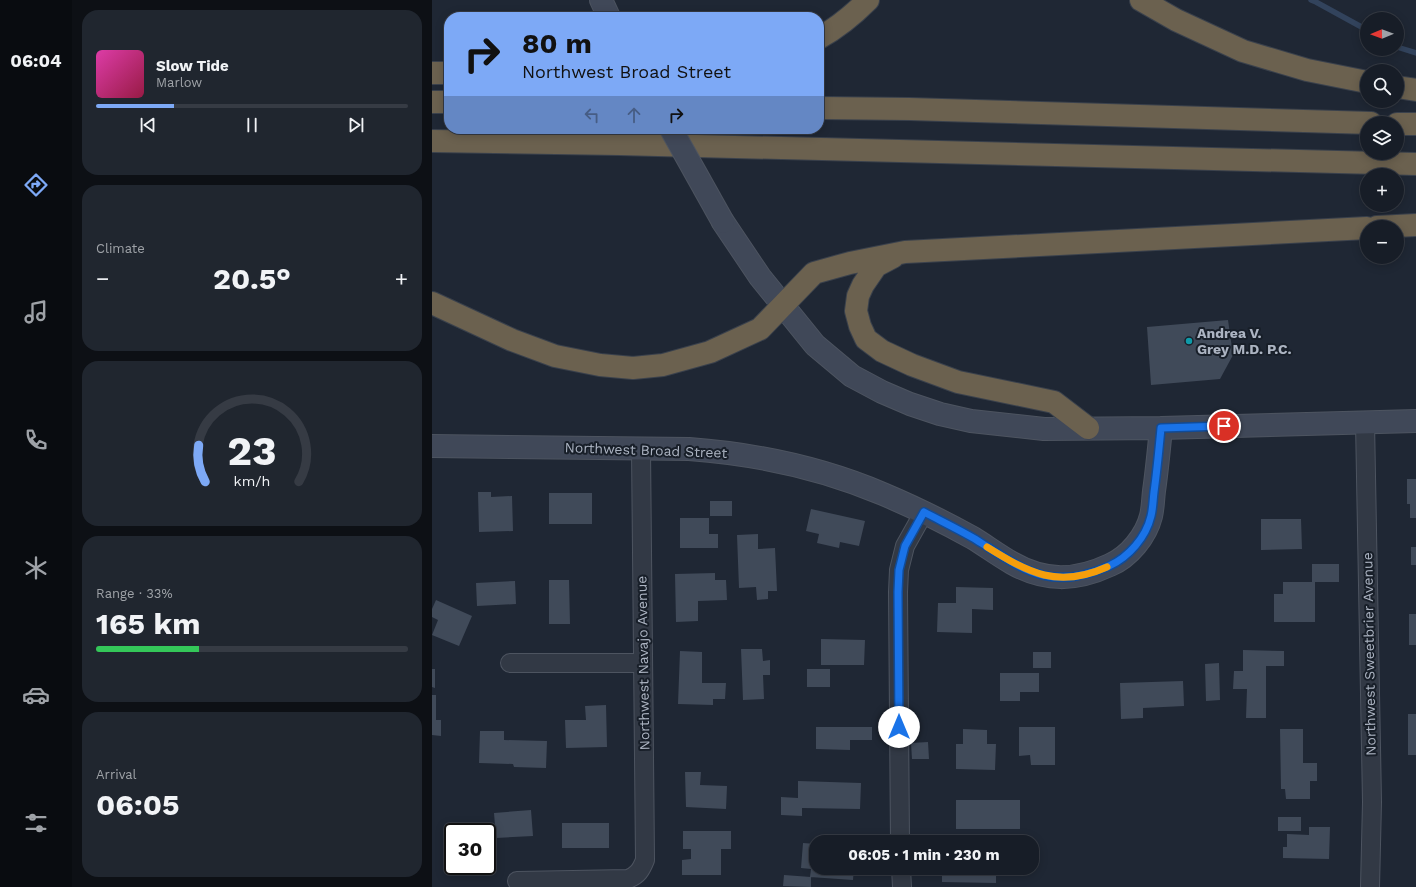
<!DOCTYPE html>
<meta charset="utf-8">
<style>
body{margin:0;font-family:"Work Sans",sans-serif;background:#20262f;color:#f1f3f6;height:100vh;display:flex;flex-direction:column;font-size:15px;white-space:nowrap}
*{box-sizing:border-box;margin:0}
p{font-size:13px;color:#9ea2a7}
.icon{flex:none;width:22px;height:22px;fill:none;stroke:currentColor;stroke-width:2;stroke-linecap:round;stroke-linejoin:round}
.map{position:relative;flex:1;overflow:hidden}
.side{display:flex;flex-direction:column;gap:10px;padding:10px;background:#0d1015;width:360px}
.side>*{flex:none}
.banner{position:absolute;left:12px;top:12px;width:380px;height:122px;border-radius:16px;box-shadow:0 2px 10px #0003,0 0 0 1px #363b44;background:#7da9f6;color:#111;overflow:hidden}
.needle{width:26px;rotate:269deg}
.tools{position:absolute;left:928px;top:12px;display:grid;gap:8px}
.tools a{display:grid;place-items:center;width:44px;height:44px;border-radius:50%;background:#171d27;box-shadow:0 2px 10px #0003,0 0 0 1px #363b44;font-size:20px}
.speed{position:absolute;left:12px;top:823px;display:flex;gap:8px;font-size:20px;font-weight:700;text-align:center}
.speed>*{display:grid;place-content:center;width:52px;height:52px;border-radius:50%;background:#171d27;box-shadow:0 2px 10px #0003,0 0 0 1px #363b44;line-height:1}
.speed .limit{border:2px solid #111;border-radius:6px;background:#fff;color:#111}
.pin{position:absolute;display:grid;place-items:center;width:34px;height:34px;color:#fff;margin:-17px;border:2px solid #fff;border-radius:50%;box-shadow:0 1px 4px #0007}
.me{position:absolute;width:44px;margin:-22px;rotate:0deg;stroke-linejoin:round;filter:drop-shadow(0 0 3px #0008)}
.turn{display:flex;align-items:center;gap:14px;height:84px;padding:0 12px;font-size:18px}
.turn .icon{width:52px;height:52px;stroke-width:2.5}
.turn b{display:block;font-size:28px;line-height:34px}
.lanes{display:flex;align-items:center;height:38px;padding:0 12px;background:#0003;justify-content:center;gap:20px;direction:ltr}
.lanes .off{opacity:.35}
.big{font-size:30px;font-weight:700;line-height:1.1}
.side .tile{flex:1;display:flex;flex-direction:column;justify-content:center;gap:6px;min-width:0;padding:0 14px;border-radius:16px;background:#20262f}
.side .dial{align-items:center;gap:0}
.dial svg{height:104px;overflow:visible;fill:none;stroke:#363b44;stroke-width:7;stroke-linecap:round;text-anchor:middle}
.dial text{fill:#f1f3f6;stroke:none}
.song{display:flex;align-items:center;gap:12px}
.cover{width:48px;height:48px;border-radius:6px;background:linear-gradient(135deg,hsl(320 70% 55%),hsl(340 70% 35%))}
.played{height:4px;border-radius:2px;background:linear-gradient(90deg,#7da9f6 25%,#363b44 25%)}
.keys{display:flex;justify-content:space-around;direction:ltr}
.heat{display:flex;justify-content:space-between;align-items:center;font-size:22px;direction:ltr}
.charge{height:6px;border-radius:3px;background:linear-gradient(90deg,#34c759 33%,#363b44 0)}
.trip{position:absolute;left:377px;top:835px;width:230px;height:40px;border-radius:16px;background:#171d27;box-shadow:0 2px 10px #0003,0 0 0 1px #363b44;font-weight:700;line-height:40px;text-align:center}
main{display:flex;flex:1;min-height:0}
.tab-bar{display:flex;flex-direction:column;width:72px;justify-content:space-around;align-items:center;background:#090c10;color:#9ea2a7}
.tab-bar .icon{width:28px;height:28px}
.tab-bar .on{color:#7da9f6}
.tab-bar b{font-size:18px;color:#f1f3f6}
.map>svg:first-child{display:block}
</style>
<main>
<nav class="tab-bar">
<b>06:04</b>
<svg class="icon on" aria-label="directions" viewBox="0 0 24 24"><path d="M12 3l9 9-9 9-9-9zM9 14v-3h6M13 9l2 2-2 2"/></svg>
<svg class="icon" aria-label="music" viewBox="0 0 24 24"><path d="M9 18V5l10-2v13"/><circle cx="6" cy="18" r="3"/><circle cx="16" cy="16" r="3"/></svg>
<svg class="icon" aria-label="phone" viewBox="0 0 24 24"><path d="M5 4h4l2 5-3 2q2 4 5 5l2-3 5 2v4C11 20 4 13 5 4z"/></svg>
<svg class="icon" aria-label="climate" viewBox="0 0 24 24"><path d="M12 3v18M4 7l16 10M4 17L20 7"/></svg>
<svg class="icon" aria-label="car" viewBox="0 0 24 24"><path d="M5 17H2v-5l4-1 3-4h7l3 4 3 1v5h-3M9 17h6M6 11h13"/><circle cx="7" cy="17" r="2"/><circle cx="17" cy="17" r="2"/></svg>
<svg class="icon" aria-label="filters" viewBox="0 0 24 24"><path d="M4 7h16M4 17h16"/><circle cx="9" cy="7" r="2"/><circle cx="15" cy="17" r="2"/></svg>
</nav>
<section class="side">
<div class="tile">
<div class="song"><i class="cover"></i><div><b>Slow Tide</b><p>Marlow</p></div></div>
<div class="played"></div>
<div class="keys"><svg class="icon" aria-label="previous" viewBox="0 0 24 24"><path d="M18 5L8 12l10 7zM5 5v14"/></svg><svg class="icon" aria-label="pause" viewBox="0 0 24 24"><path d="M8 5v14M16 5v14"/></svg><svg class="icon" aria-label="next" viewBox="0 0 24 24"><path d="M6 5l10 7-10 7zM19 5v14"/></svg></div>
</div>
<div class="tile"><p>Climate</p>
<div class="heat"><a>−</a><b class="big">20.5°</b><a>+</a></div>
</div>
<div class="tile dial"><svg viewBox="0 0 100 80">
<path d="M14 69A42 42 0 1 1 86 69"/>
<path d="M14 69A42 42 0 0 1 9 41" stroke="#7da9f6"/>
<text x="50" y="56" font-size="32" font-weight="700">23</text>
<text x="50" y="72" font-size="11">km/h</text>
</svg></div>
<div class="tile"><p>Range · 33%</p><b class="big">165 km</b><div class="charge"></div></div>
<div class="tile"><p>Arrival</p><b class="big">06:05</b></div>
</section>
<div class="map">
<svg width="984" height="887" viewBox="0 0 984 887">
<rect width="100%" height="100%" fill="#1f2734"/>
<g fill="none" stroke-linecap="round" stroke-linejoin="round">
<!-- stream -->
<path stroke="#32435c" stroke-width="5.5" d="M879,0L884,2L935,30
M965,47L984,53"/>
</g>
<!-- building -->
<path fill="#404a59" d="M796,320L801,355L788,379L719,385L715,327Z
M975,479H984V518H978V504H975Z
M46,492H59V497L80,496L81,531L47,532Z
M117,493H160V524H117Z
M278,501H300V516H278Z
M379,509L433,521L427,546L408,542L407,548L385,543L387,534L374,531Z
M248,518H277V534H286V548H248Z
M829,519H869L870,549L829,550Z
M326,534V549L343,548L345,591H336V599L325,600L324,587L307,588L305,535Z
M979,547H984V565H979Z
M880,564H907V582H883V622H842V594H851V582H880Z
M283,573V580H294L295,600L266,601V621L244,622L243,574Z
M117,580H137L138,624H117Z
M83,581L84,604L45,606L44,583Z
M524,587L561,588V610L540,609V633L505,632L506,603H524Z
M4,600L40,616L27,646L0,635L6,620L0,617V609Z
M977,614H984V645H977Z
M389,639L433,640L432,665H389Z
M309,649H330L331,661L338,660V675H331L332,699L311,700Z
M811,650L852,651V666H834V718H814L815,689H801L802,671H811Z
M248,651L270,652V683H294L293,699H281V705L246,704Z
M601,652H619V668H601Z
M787,663L788,700L774,701L773,664Z
M0,669H3V688L0,687Z
M375,669H398V687H375Z
M568,673H607V692H588V701H568Z
M751,681L752,706L711,708V718L689,719L688,683Z
M0,695H4V720H9V736L0,735Z
M174,705L175,747L134,748L133,720H154L153,706Z
M976,714H984V755H976Z
M384,727H440V740H418V750L384,749Z
M587,727H623V765H599L598,755L587,756Z
M531,729L555,730V744H564L563,770L524,769V744H531Z
M848,729H871V763H885V781H878V799H854L853,789H849Z
M48,731H72V740L115,741L114,768L82,767L81,764L47,763Z
M496,742L497,759H480L479,743Z
M253,772H269L268,785L295,786L294,809L254,807Z
M366,781L429,783L428,809L370,808V816L349,815V797L366,798Z
M524,800H588V829H524Z
M99,810L101,836L64,838L62,813Z
M846,817H869V831H846Z
M130,823H177V848H130Z
M877,827H898L897,859L851,858V847H855V834L877,835Z
M251,831H299V849H289V875H250V860L259,859V849H251Z
M371,843L384,844V868H422L421,880L378,877L379,869L369,868Z
M510,871H564V883L510,882Z
M352,875L379,877V887L351,886Z"/>
<g fill="none" stroke-linecap="round" stroke-linejoin="round">
<defs>
<path id="street" d="M933,422L940,802L938,887
M78,663H211
M468,842L466,592L467,570L473,546L492,512
M469,868L470,887
M85,881L196,879C206,875 209,870 213,860L209,449"/>
<path id="secondary" d="M169,0L177,17
M291,222L328,277L383,345L420,376L450,392L478,404L508,414L539,421L612,429L729,428L984,421
M0,446L257,449C324,454 390,468 451,494C482,507 512,522 541,538C554,546 566,555 580,563C613,582 644,581 678,565C697,557 714,536 719,516C721,508 721,499 722,491C725,470 727,449 729,428"/>
<path id="highway" d="M709,0L744,20L811,51L875,70L935,82
M387,38C405,28 421,15 436,0
M0,73H17
M965,87L984,90
M0,102H17
M387,108L477,109L939,123
M965,124H984
M0,141L187,144L984,164
M945,227L984,225
M461,257L444,266L431,285L426,296L424,311L428,326L434,339L450,351L480,365L526,382L622,402L656,428
M0,303L80,340L123,356L168,365L201,368L231,365L278,352L328,329L382,273L418,263L473,252L935,228"/>
</defs>
<!-- street casing -->
<use href="#street" stroke="#4d5460" stroke-width="20"/>
<!-- secondary casing -->
<use href="#secondary" stroke="#4d5460" stroke-width="24"/>
<!-- highway casing -->
<use href="#highway" stroke="#3a414c" stroke-width="24"/>
<!-- street -->
<use href="#street" stroke="#323945" stroke-width="18"/>
<!-- secondary -->
<use href="#secondary" stroke="#404858" stroke-width="22"/>
<!-- highway -->
<use href="#highway" stroke="#6b614f" stroke-width="22"/>
<defs>
<path id="secondary-bridge" d="M239,129L291,222"/>
</defs>
<!-- secondary-bridge casing -->
<use href="#secondary-bridge" stroke="#4d5460" stroke-width="24" stroke-linecap="butt"/>
<!-- secondary-bridge -->
<use href="#secondary-bridge" stroke="#404858" stroke-width="22"/>
</g>
<g fill="none" stroke-linecap="round" stroke-linejoin="round">
<defs>
<path id="route" d="M467,727L466,592L467,570L473,546L492,512C509,521 526,529 543,539C592,570 619,592 677,566C697,557 714,537 719,516C721,508 721,500 722,492C725,471 727,449 729,428L792,426"/>
</defs>
<!-- route casing -->
<use href="#route" stroke="#114b97" stroke-width="10"/>
<!-- route -->
<use href="#route" stroke="#1a73e8" stroke-width="7"/>
<!-- slow -->
<path stroke="#f59e0b" stroke-width="7" d="M555,547C597,573 626,589 675,567"/>
</g>
<!-- markers -->
<circle fill="#0f9aa8" stroke="#181f29" stroke-width="1.5" cx="757" cy="341" r="4"/>
<g text-anchor="middle" dominant-baseline="central" stroke-width="4" stroke-linejoin="round" paint-order="stroke">
<!-- poi labels -->
<g font-size="14" font-weight="bold" fill="#acb4c2" stroke="#181f29" text-anchor="start">
<text x="765" y="333">Andrea V.<tspan x="765" dy="16">Grey M.D. P.C.</tspan></text>
</g>
<!-- street labels -->
<g font-size="14" fill="#acb4c2" stroke="#181f29">
<text transform="translate(214 450) rotate(2)">Northwest Broad Street</text>
<text transform="translate(937 654) rotate(-91)">Northwest Sweetbrier Avenue</text>
<text transform="translate(211 663) rotate(-91)">Northwest Navajo Avenue</text>
</g>
</g>
</svg>
<div class="tools">
<a><svg class="needle" viewBox="-14 -14 28 28"><path d="M0-13l5 13h-10z" fill="#e53935"/><path d="M0 13l5-13h-10z" fill="#9ea2a7"/></svg></a>
<a><svg class="icon" aria-label="search" viewBox="0 0 24 24"><circle cx="10" cy="10" r="6"/><path d="M15 15l6 6"/></svg></a>
<a><svg class="icon" aria-label="layers" viewBox="0 0 24 24"><path d="M12 4l9 5-9 5-9-5zM3 14l9 5 9-5"/></svg></a>
<a>+</a>
<a>−</a>
</div>
<div class="speed"><div class="limit">30</div></div>
<div class="pin" style="left:792px;top:426px;background:#d93025"><svg class="icon" aria-label="arrive" viewBox="0 0 24 24"><path d="M6 21V4h12l-3 4 3 4H6"/></svg></div>
<svg class="me" style="left:467px;top:727px" viewBox="-20 -20 40 40"><circle r="19" fill="#fff"/><path d="M0-13L10 11 0 6-10 11z" fill="#1a73e8"/></svg>
<div class="trip">06:05 · 1 min · 230 m</div>
<div class="banner">
<div class="turn"><svg class="icon" aria-label="right" viewBox="0 0 24 24"><path d="M7 20v-9h11M14 6l5 5-5 5"/></svg><div><b>80 m</b>Northwest Broad Street</div></div>
<div class="lanes"><svg class="icon off" aria-label="left" viewBox="0 0 24 24"><path d="M17 20v-9H6M10 6l-5 5 5 5"/></svg><svg class="icon off" aria-label="ahead" viewBox="0 0 24 24"><path d="M12 20V5M6 11l6-6 6 6"/></svg><svg class="icon" aria-label="right" viewBox="0 0 24 24"><path d="M7 20v-9h11M14 6l5 5-5 5"/></svg></div>
</div>
</div>
</main>
